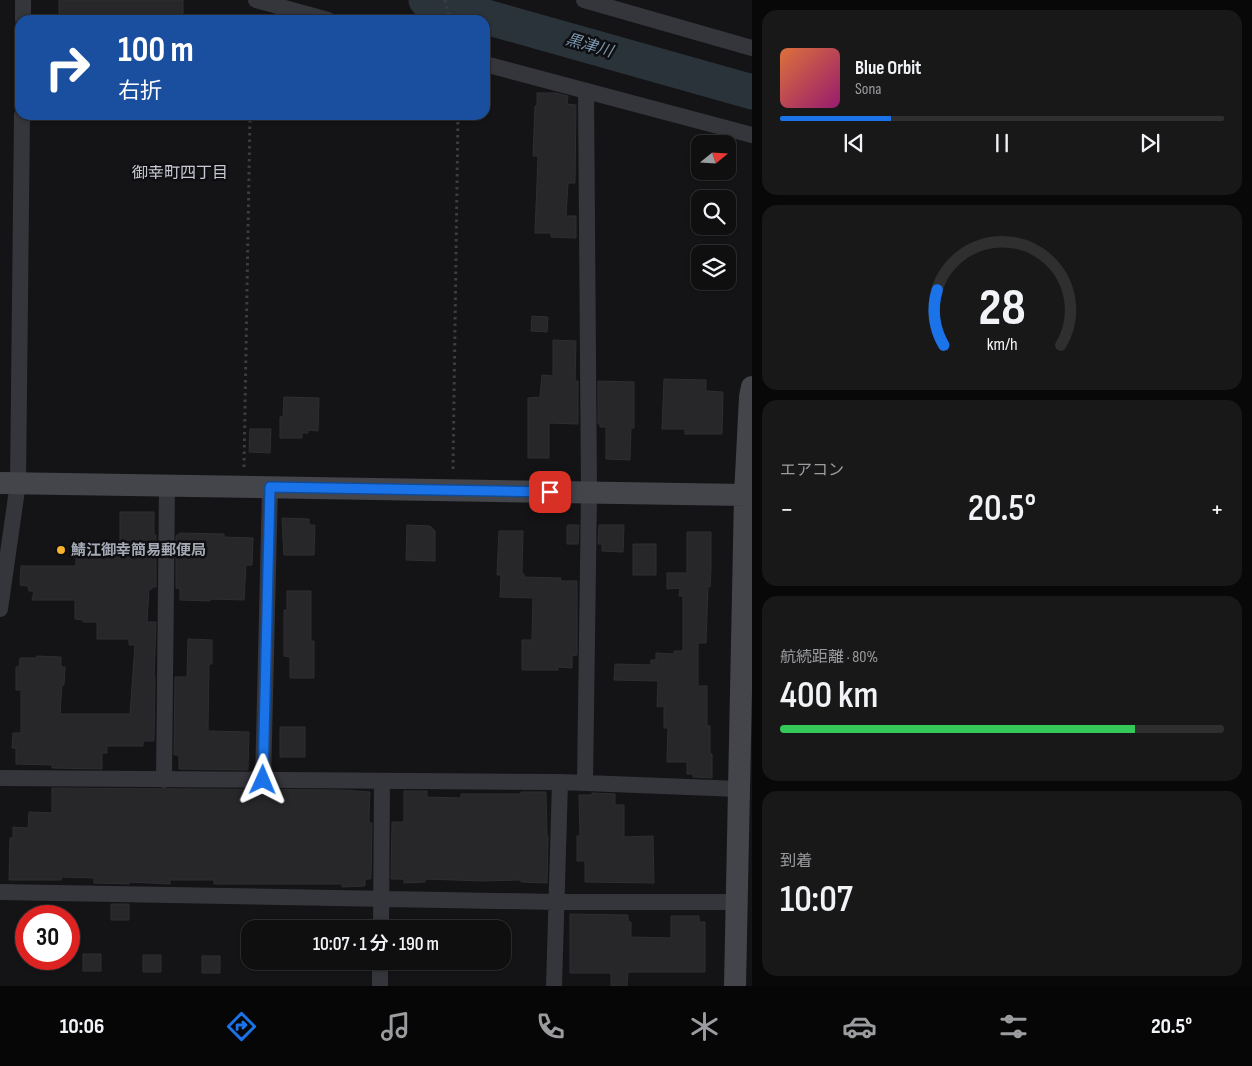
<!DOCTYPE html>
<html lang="ja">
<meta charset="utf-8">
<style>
body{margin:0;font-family:"Sofia Sans Condensed","Noto Sans JP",sans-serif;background:#181819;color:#f1f3f6;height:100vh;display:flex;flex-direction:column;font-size:19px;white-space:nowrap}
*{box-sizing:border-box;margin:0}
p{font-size:16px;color:#9b9c9f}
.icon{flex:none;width:28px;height:28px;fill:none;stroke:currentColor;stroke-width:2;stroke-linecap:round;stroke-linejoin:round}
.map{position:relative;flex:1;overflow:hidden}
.sheet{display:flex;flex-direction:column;gap:10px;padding:10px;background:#080809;width:500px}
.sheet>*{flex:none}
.top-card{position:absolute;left:15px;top:15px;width:475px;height:105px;border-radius:15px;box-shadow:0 1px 4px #0004,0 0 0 1px #2f2f30;background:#1a4fa0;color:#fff;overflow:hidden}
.needle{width:32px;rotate:72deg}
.buttons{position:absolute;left:691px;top:135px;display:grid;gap:10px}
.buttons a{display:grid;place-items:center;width:45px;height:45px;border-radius:10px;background:#0f0f10;box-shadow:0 1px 4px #0004,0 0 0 1px #2f2f30;font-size:25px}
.speed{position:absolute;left:15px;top:905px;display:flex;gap:10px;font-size:25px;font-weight:700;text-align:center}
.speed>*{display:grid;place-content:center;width:65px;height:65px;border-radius:50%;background:#0f0f10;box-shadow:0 1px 4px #0004,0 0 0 1px #2f2f30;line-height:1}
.speed .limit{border:8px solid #d22;background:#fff;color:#111}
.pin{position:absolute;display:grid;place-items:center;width:42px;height:42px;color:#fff;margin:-21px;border-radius:10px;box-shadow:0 2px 8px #0006}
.me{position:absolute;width:55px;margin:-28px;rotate:1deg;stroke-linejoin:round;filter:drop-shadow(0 0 4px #0008)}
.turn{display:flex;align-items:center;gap:18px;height:105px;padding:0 20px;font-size:22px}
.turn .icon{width:65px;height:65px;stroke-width:2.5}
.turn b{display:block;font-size:35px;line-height:42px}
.big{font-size:38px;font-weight:600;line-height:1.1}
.sheet .tile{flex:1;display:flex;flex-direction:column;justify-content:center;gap:8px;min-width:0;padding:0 18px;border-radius:15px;background:#181819}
.sheet .dial{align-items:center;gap:0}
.dial svg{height:130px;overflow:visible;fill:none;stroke:#2f2f30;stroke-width:7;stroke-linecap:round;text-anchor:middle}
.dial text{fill:#f1f3f6;stroke:none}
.song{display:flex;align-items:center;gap:15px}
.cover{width:60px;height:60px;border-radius:8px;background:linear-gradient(135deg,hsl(20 70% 55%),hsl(320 70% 35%))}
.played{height:5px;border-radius:2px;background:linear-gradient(90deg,#1a73e8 25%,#2f2f30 25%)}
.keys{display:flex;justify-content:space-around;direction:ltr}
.heat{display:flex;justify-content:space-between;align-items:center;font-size:28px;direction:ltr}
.charge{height:8px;border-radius:4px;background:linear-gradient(90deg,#34c759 80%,#2f2f30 0)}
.trip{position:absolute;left:241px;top:920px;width:270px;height:50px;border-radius:15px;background:#0f0f10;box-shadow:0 1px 4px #0004,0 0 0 1px #2f2f30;font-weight:600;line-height:50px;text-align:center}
.menu{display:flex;height:80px;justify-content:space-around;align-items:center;background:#060606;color:#9b9c9f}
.menu .icon{width:35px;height:35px}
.menu .on{color:#1a73e8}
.menu b{font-size:22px;color:#f1f3f6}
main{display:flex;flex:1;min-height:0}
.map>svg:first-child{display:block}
</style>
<main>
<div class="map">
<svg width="752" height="986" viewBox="0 0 752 986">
<rect width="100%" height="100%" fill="#141416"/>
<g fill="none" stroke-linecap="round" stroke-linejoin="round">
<!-- river -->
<path stroke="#2a333a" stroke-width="35" d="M426,0L752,92"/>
</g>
<!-- building -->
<path fill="#27272a" stroke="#2e2e32" d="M59,0H183V20H59Z
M537,93H556L568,96L567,104L576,105L575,183H568L566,216H576V238L551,237V233H535L538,156H533L535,106H537Z
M532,316L548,317L547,332L531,331Z
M553,340L576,341L575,381H578V424L549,423V458H528V398L540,397L542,375L553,376Z
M664,379L706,380V391L723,392L722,434H685V429H662Z
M598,381L634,382V428H631L630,460L606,459V427H600V424H598Z
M284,397L319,398L318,431L308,430V433H302V438H280V417H283Z
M250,429H271L270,453L249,452Z
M120,512H154V535H156V587H152V589H149L147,622H156L154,677H155L154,741H143V746H107V753H102V769L52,768V765L16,764V748H12L13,733H21V690H16V667H19L20,658H37V656L61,657V667H65L64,685H62L60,714H130L135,645H129V639H97V622H83V620L75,619V600H32L34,591H29L28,586L20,585L21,566H76V541L120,542Z
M282,518L309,519V525H315L314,555H284Z
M407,525L430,526L435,531V561L406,560Z
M568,525H579L578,544H567V526Z
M599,525H624L623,552L602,551V544H598Z
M499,531H523L522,574H524V577L561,578L560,581H577V655L572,656V668L558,667V670H522V640H532L533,598L500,597L501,575H497Z
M687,532H711V568L710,587L708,586L706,643H698V686H707V726H710V754H712V778L693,777V774H687V762H667L668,728H664V706L657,707L658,681L614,680L615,664L651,665V660H656V653L674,654V651H683V596H679L680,588L667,589V573H687Z
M180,533L224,534V537L253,538L252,565H246L244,600L210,599V601L180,600V589L176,588V536Z
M633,544H656V575H633Z
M287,591H311V641H314V678H290V657L284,656V610H287Z
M188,639L212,640V664H209L208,731L249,732L248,770L179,769V755H174L175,677H187Z
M280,727H305V757H280Z
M52,788L341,790L370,792L369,816V823H372L371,879H365V886L342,887V884H214V880H170V884L129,882V884L94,883V878L62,877L61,880H9L10,838H13V827L28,828L29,812L52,813Z
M404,791H427V797L461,798V794H521V792H546L547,836H548L547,883L521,882V880L482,881L425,879V882L404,883V879H391L392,822H404Z
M592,793L615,794V805H624V837L653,836L654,883L585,882V861H577V836H580L579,795H592Z
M111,904H129V920H111Z
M570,914L628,915V922H631V937L671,938V916H699V922H705V972H628L627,986H611V973H570Z
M83,954H101V971H83Z
M143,955H161V972H143Z
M202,956H220V973H202Z"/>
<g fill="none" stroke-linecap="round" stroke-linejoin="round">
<!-- path -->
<path stroke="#3b3d42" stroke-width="3" stroke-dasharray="2.5 4" stroke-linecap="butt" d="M445,0L450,20
M244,467L250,115
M453,469L458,115"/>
<!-- street -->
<path stroke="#35363b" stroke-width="16" d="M256,0L328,20
M584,0L752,48
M23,20V0
M485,64L752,135
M0,609L18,483L22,115
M0,778L560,782L739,789
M164,780L167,486
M263,781L270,487
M585,783L589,493L586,91
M0,892L557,902H737
M381,929L382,782
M380,986V961
M554,986L560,782"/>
<!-- secondary -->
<path stroke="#43454b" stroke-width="22" d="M0,483L745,495
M735,986L745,495L750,397L752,387"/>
</g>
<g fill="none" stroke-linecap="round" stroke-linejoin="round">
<defs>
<path id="route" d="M263,780L270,487L550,492"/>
</defs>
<!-- route casing -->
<use href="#route" stroke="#114b97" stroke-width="12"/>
<!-- route -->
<use href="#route" stroke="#1a73e8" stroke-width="9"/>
</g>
<!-- markers -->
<circle fill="#f6b32b" stroke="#0f0f11" stroke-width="2" cx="61" cy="550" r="5"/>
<g text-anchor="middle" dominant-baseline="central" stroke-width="5" stroke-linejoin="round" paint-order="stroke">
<!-- poi labels -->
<g font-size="15" font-weight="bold" fill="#a5aab6" stroke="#0f0f11" text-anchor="start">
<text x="71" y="550">鯖江御幸簡易郵便局</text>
</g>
<!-- water labels -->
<g font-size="16" font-style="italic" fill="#7b98b2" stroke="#0f0f11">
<text transform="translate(589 46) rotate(16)">黒津川</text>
</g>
<!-- neighbourhood labels -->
<g font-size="16" fill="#c6c9d2" stroke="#0f0f11">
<text x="180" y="173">御幸町四丁目</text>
</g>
</g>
</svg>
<div class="buttons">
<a><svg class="needle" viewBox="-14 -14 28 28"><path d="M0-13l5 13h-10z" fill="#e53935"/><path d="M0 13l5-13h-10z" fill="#9b9c9f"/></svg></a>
<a><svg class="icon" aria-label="search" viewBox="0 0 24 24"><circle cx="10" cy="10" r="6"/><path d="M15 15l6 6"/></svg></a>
<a><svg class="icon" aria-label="layers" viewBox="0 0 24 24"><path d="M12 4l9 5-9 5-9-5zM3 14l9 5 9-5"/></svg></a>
</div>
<div class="speed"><div class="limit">30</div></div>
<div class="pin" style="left:550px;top:492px;background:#d93025"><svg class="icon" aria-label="arrive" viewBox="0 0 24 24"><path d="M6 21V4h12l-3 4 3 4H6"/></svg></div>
<svg class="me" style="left:263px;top:780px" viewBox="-20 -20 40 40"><path d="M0-17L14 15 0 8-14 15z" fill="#1a73e8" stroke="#fff" stroke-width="4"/></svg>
<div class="trip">10:07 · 1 分 · 190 m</div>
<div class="top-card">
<div class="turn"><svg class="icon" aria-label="right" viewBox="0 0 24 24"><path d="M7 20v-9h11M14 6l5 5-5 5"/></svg><div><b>100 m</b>右折</div></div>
</div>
</div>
<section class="sheet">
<div class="tile">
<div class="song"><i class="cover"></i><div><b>Blue Orbit</b><p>Sona</p></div></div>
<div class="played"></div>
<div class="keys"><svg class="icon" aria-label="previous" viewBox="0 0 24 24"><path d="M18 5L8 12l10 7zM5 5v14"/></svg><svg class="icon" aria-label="pause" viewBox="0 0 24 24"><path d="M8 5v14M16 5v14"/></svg><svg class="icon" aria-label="next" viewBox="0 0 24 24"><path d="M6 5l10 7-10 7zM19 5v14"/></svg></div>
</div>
<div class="tile dial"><svg viewBox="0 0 100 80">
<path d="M14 69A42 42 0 1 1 86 69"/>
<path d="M14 69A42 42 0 0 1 10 35" stroke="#1a73e8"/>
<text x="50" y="56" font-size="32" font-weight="700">28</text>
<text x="50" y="72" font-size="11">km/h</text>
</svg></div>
<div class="tile"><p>エアコン</p>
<div class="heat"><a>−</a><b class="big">20.5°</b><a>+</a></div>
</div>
<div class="tile"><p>航続距離 · 80%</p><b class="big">400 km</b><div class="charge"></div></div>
<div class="tile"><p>到着</p><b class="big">10:07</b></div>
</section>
</main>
<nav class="menu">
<b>10:06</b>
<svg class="icon on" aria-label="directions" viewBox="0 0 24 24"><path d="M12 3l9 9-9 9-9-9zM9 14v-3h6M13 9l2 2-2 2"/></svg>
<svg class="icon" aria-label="music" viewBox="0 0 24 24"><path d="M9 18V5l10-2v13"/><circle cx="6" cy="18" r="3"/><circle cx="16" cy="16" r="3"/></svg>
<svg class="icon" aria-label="phone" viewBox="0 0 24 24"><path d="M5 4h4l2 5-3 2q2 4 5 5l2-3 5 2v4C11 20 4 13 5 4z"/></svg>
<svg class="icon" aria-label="climate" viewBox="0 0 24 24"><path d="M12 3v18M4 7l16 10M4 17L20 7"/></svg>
<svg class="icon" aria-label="car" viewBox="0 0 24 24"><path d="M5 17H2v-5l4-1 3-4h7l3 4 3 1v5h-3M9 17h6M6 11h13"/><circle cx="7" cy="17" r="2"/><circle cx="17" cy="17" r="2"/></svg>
<svg class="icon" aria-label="filters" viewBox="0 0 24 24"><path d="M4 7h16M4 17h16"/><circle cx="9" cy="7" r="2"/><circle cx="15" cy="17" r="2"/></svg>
<b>20.5°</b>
</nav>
